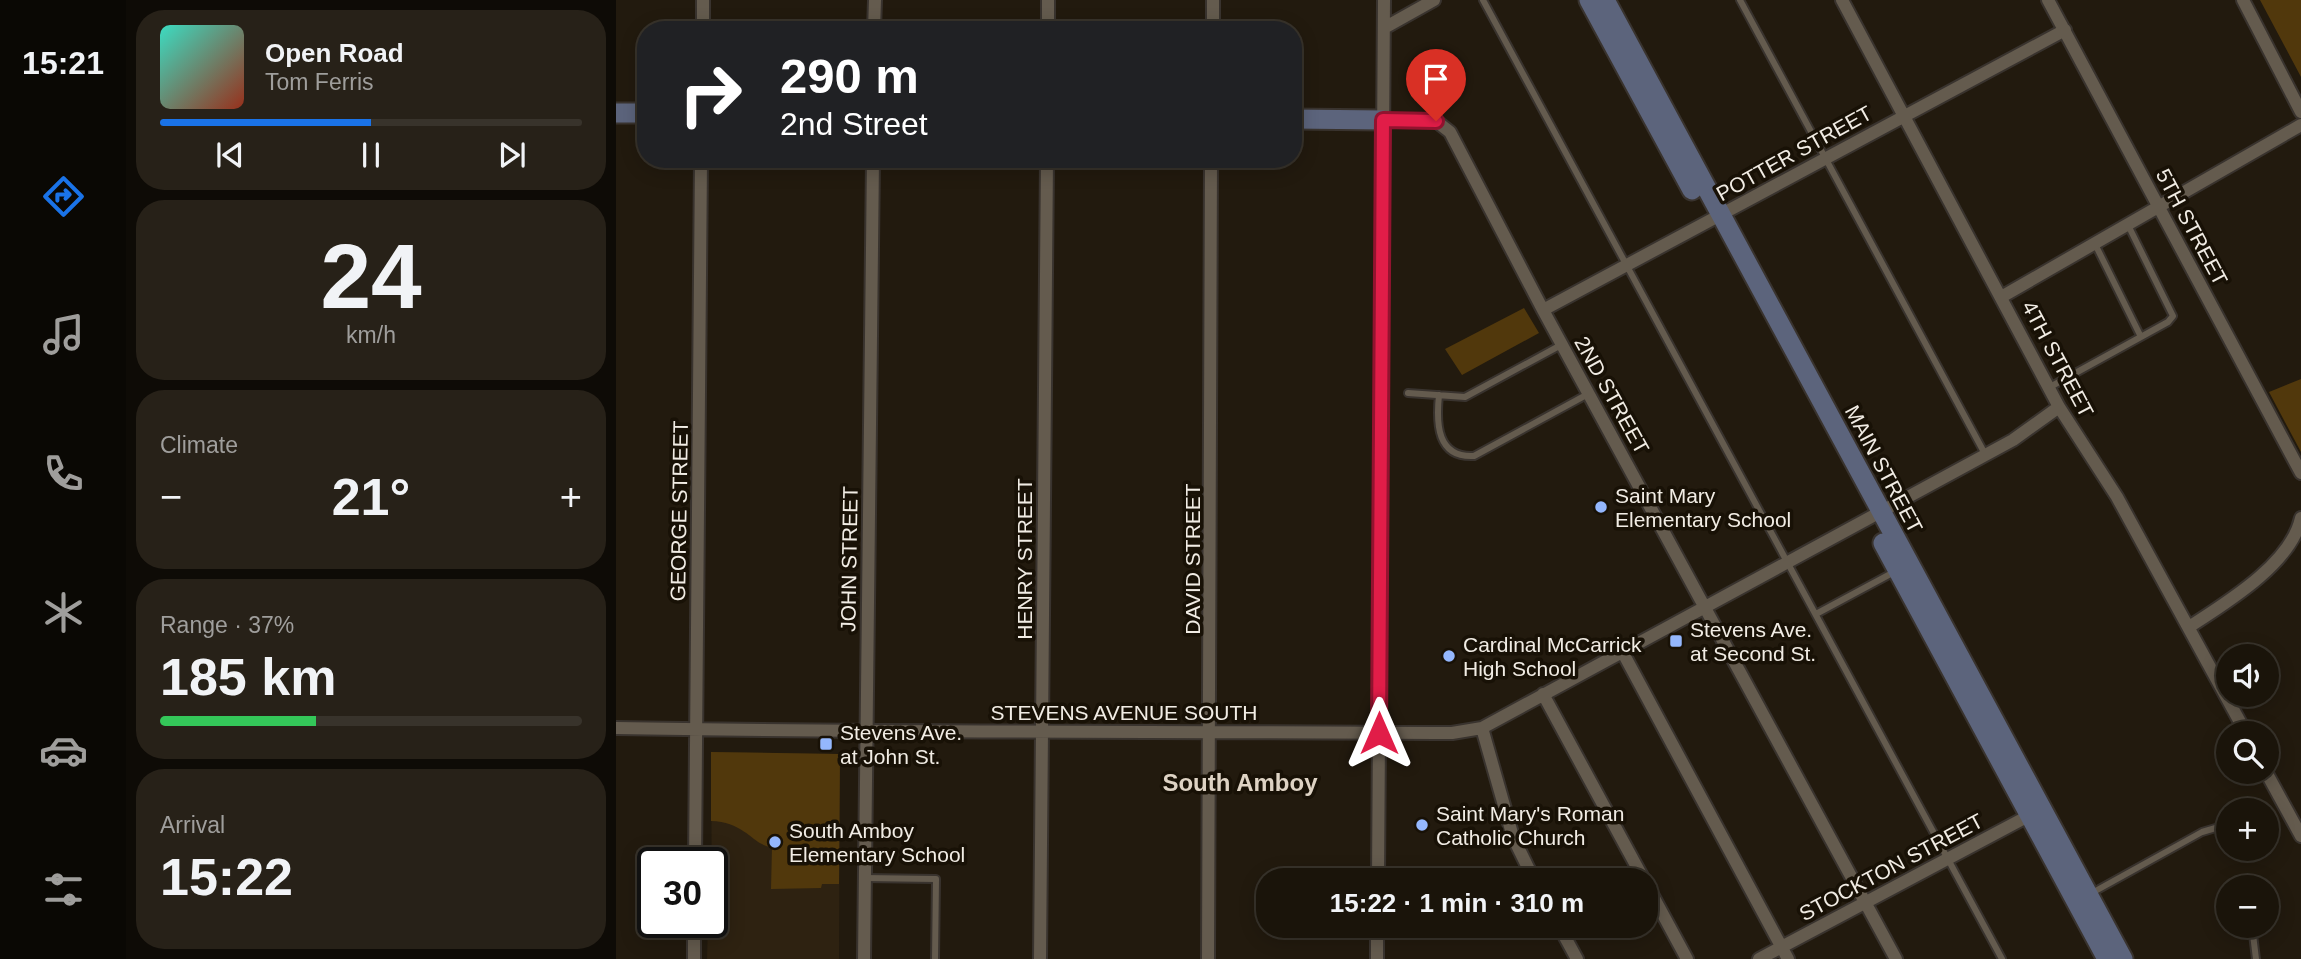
<!DOCTYPE html>
<meta charset="utf-8">
<style>
body{margin:0;font-family:Arial,sans-serif;background:#272118;color:#f1f3f6;height:100vh;display:flex;flex-direction:column;font-size:26px;white-space:nowrap}
*{box-sizing:border-box;margin:0}
p{font-size:23px;color:#9f9e9c}
.icon{flex:none;width:38px;height:38px;fill:none;stroke:currentColor;stroke-width:2;stroke-linecap:round;stroke-linejoin:round}
.map{position:relative;flex:1;overflow:hidden}
.side{display:flex;flex-direction:column;gap:10px;padding:10px;background:#0e0b06;width:490px}
.side>*{flex:none}
.hud{position:absolute;left:21px;top:21px;width:665px;height:147px;border-radius:28px;box-shadow:0 4px 18px #0003,0 0 0 2px #38332b;background:#202124;color:#fff;overflow:hidden}
.buttons{position:absolute;left:1600px;top:644px;display:grid;gap:14px}
.buttons a{display:grid;place-items:center;width:63px;height:63px;border-radius:50%;background:#1a140a;box-shadow:0 4px 18px #0003,0 0 0 2px #38332b;font-size:35px}
.speed{position:absolute;left:21px;top:847px;display:flex;gap:14px;font-size:35px;font-weight:700;text-align:center}
.speed>*{display:grid;place-content:center;width:91px;height:91px;border-radius:50%;background:#1a140a;box-shadow:0 4px 18px #0003,0 0 0 2px #38332b;line-height:1}
.speed .limit{border:4px solid #111;border-radius:10px;background:#fff;color:#111}
.pin{position:absolute;display:grid;place-items:center;width:60px;height:60px;color:#fff;margin:-72px -30px;border-radius:50% 50% 50% 0;rotate:-45deg;box-shadow:0 0 7px #0007}
.pin .icon{rotate:45deg}
.me{position:absolute;width:77px;margin:-38px;rotate:0deg;stroke-linejoin:round;filter:drop-shadow(0 0 5px #0008)}
.turn{display:flex;align-items:center;gap:24px;height:147px;padding:0 28px;font-size:32px}
.turn .icon{width:91px;height:91px;stroke-width:2.5}
.turn b{display:block;font-size:49px;line-height:60px}
.big{font-size:52px;font-weight:700;line-height:1.1}
.side .widget{flex:1;display:flex;flex-direction:column;justify-content:center;gap:10px;min-width:0;padding:0 24px;border-radius:28px;background:#272118}
.side .dial{align-items:center;gap:0}
.dial b{font-size:91px;line-height:1}
.song{display:flex;align-items:center;gap:21px}
.cover{width:84px;height:84px;border-radius:10px;background:linear-gradient(135deg,hsl(170 70% 55%),hsl(10 70% 35%))}
.played{height:7px;border-radius:4px;background:linear-gradient(90deg,#1a73e8 50%,#38332b 50%)}
.keys{display:flex;justify-content:space-around;direction:ltr}
.heat{display:flex;justify-content:space-between;align-items:center;font-size:38px;direction:ltr}
.charge{height:10px;border-radius:5px;background:linear-gradient(90deg,#34c759 37%,#38332b 0)}
.trip{position:absolute;left:640px;top:868px;width:402px;height:70px;border-radius:28px;background:#1a140a;box-shadow:0 4px 18px #0003,0 0 0 2px #38332b;font-weight:700;line-height:70px;text-align:center}
main{display:flex;flex:1;min-height:0}
.dock{display:flex;flex-direction:column;width:126px;justify-content:space-around;align-items:center;background:#0a0804;color:#9f9e9c}
.dock .icon{width:49px;height:49px}
.dock .on{color:#1a73e8}
.dock b{font-size:32px;color:#f1f3f6}
.map>svg:first-child{display:block}
</style>
<main>
<nav class="dock">
<b>15:21</b>
<svg class="icon on" aria-label="directions" viewBox="0 0 24 24"><path d="M12 3l9 9-9 9-9-9zM9 14v-3h6M13 9l2 2-2 2"/></svg>
<svg class="icon" aria-label="music" viewBox="0 0 24 24"><path d="M9 18V5l10-2v13"/><circle cx="6" cy="18" r="3"/><circle cx="16" cy="16" r="3"/></svg>
<svg class="icon" aria-label="phone" viewBox="0 0 24 24"><path d="M5 4h4l2 5-3 2q2 4 5 5l2-3 5 2v4C11 20 4 13 5 4z"/></svg>
<svg class="icon" aria-label="climate" viewBox="0 0 24 24"><path d="M12 3v18M4 7l16 10M4 17L20 7"/></svg>
<svg class="icon" aria-label="car" viewBox="0 0 24 24"><path d="M5 17H2v-5l4-1 3-4h7l3 4 3 1v5h-3M9 17h6M6 11h13"/><circle cx="7" cy="17" r="2"/><circle cx="17" cy="17" r="2"/></svg>
<svg class="icon" aria-label="filters" viewBox="0 0 24 24"><path d="M4 7h16M4 17h16"/><circle cx="9" cy="7" r="2"/><circle cx="15" cy="17" r="2"/></svg>
</nav>
<section class="side">
<div class="widget">
<div class="song"><i class="cover"></i><div><b>Open Road</b><p>Tom Ferris</p></div></div>
<div class="played"></div>
<div class="keys"><svg class="icon" aria-label="previous" viewBox="0 0 24 24"><path d="M18 5L8 12l10 7zM5 5v14"/></svg><svg class="icon" aria-label="pause" viewBox="0 0 24 24"><path d="M8 5v14M16 5v14"/></svg><svg class="icon" aria-label="next" viewBox="0 0 24 24"><path d="M6 5l10 7-10 7zM19 5v14"/></svg></div>
</div>
<div class="widget dial"><b>24</b><p>km/h</p></div>
<div class="widget"><p>Climate</p>
<div class="heat"><a>−</a><b class="big">21°</b><a>+</a></div>
</div>
<div class="widget"><p>Range · 37%</p><b class="big">185 km</b><div class="charge"></div></div>
<div class="widget"><p>Arrival</p><b class="big">15:22</b></div>
</section>
<div class="map">
<svg width="1685" height="959" viewBox="0 0 1685 959">
<rect width="100%" height="100%" fill="#221a0e"/>
<!-- built -->
<path fill="#2e2211" d="M95,752L224,754L223,959H91L92,922H96Z"/>
<!-- green -->
<path fill="#51380c" d="M1644,0H1685V77Z
M908,308L923,333L846,375L829,349Z
M1685,379V452L1653,392Z
M95,752L224,754L223,884H206L205,888L155,889L156,847C137,846 130,822 95,821Z"/>
<g fill="none" stroke-linecap="round" stroke-linejoin="round">
<defs>
<path id="lane" d="M867,0L1386,959
M1124,0L1369,454
M1479,244L1525,337
M1434,387L1552,322L1557,316L1512,225
M792,393L849,397L945,345
M823,395C820,424 821,458 858,456L972,394
M1200,614L1280,571
M248,878L320,879L319,959
M1474,894L1586,832L1603,827
M1636,926L1640,959"/>
<path id="street" d="M1226,0L1443,407L1501,497L1630,733
M1432,0L1685,473
M1627,0L1685,112
M768,28L818,0
M87,30V0
M258,30L259,0
M432,30V0
M597,30V0
M767,120L820,121L834,132L927,310L1280,959
M1387,296L1685,125
M927,310L1449,30
M1573,627C1610,603 1675,564 1685,518
M1006,651L1172,959
M927,694L1028,880
M0,728C278,733 557,731 836,733L866,728L1397,440L1443,407
M866,728L897,837L918,880
M1650,772L1685,836
M79,863L85,159
M762,880L768,0
M1031,885L1071,959
M943,926L961,959
M78,959V922
M248,959L257,159
M424,959L431,159
M592,959L595,159
M761,959V926
M1143,959L1418,813"/>
<path id="secondary" d="M973,0L1076,190
M989,0L1507,959
M0,113H30
M677,119L767,120
M1267,543L1491,959"/>
</defs>
<!-- lane casing -->
<use href="#lane" stroke="#39332e" stroke-width="10"/>
<!-- street casing -->
<use href="#street" stroke="#39332e" stroke-width="16"/>
<!-- secondary casing -->
<use href="#secondary" stroke="#39332e" stroke-width="23"/>
<!-- lane -->
<use href="#lane" stroke="#645b4e" stroke-width="6"/>
<!-- street -->
<use href="#street" stroke="#645b4e" stroke-width="12"/>
<!-- secondary -->
<use href="#secondary" stroke="#5c647c" stroke-width="19"/>
</g>
<g fill="none" stroke-linecap="round" stroke-linejoin="round">
<defs>
<path id="route" d="M763,733L767,120L820,121"/>
</defs>
<!-- route casing -->
<use href="#route" stroke="#92132f" stroke-width="18"/>
<!-- route -->
<use href="#route" stroke="#e11d48" stroke-width="12"/>
</g>
<!-- markers -->
<g fill="#94b7fd" stroke="#181106" stroke-width="2.5">
<circle cx="985" cy="507" r="7"/>
<rect x="1053" y="634" width="14" height="14" rx="3.5"/>
<circle cx="833" cy="656" r="7"/>
<rect x="203" y="737" width="14" height="14" rx="3.5"/>
<circle cx="806" cy="825" r="7"/>
<circle cx="159" cy="842" r="7"/>
</g>
<g text-anchor="middle" dominant-baseline="central" stroke-width="7" stroke-linejoin="round" paint-order="stroke">
<!-- street labels -->
<g font-size="21" fill="#f1ece4" stroke="#181106">
<text transform="translate(1178 153) rotate(-29)">POTTER STREET</text>
<text transform="translate(1576 227) rotate(62)">5TH STREET</text>
<text transform="translate(1442 359) rotate(62)">4TH STREET</text>
<text transform="translate(996 395) rotate(61)">2ND STREET</text>
<text transform="translate(1268 469) rotate(62)">MAIN STREET</text>
<text transform="translate(63 511) rotate(-89)">GEORGE STREET</text>
<text transform="translate(233 559) rotate(-89)">JOHN STREET</text>
<text transform="translate(408 559) rotate(-90)">HENRY STREET</text>
<text transform="translate(576 559) rotate(-90)">DAVID STREET</text>
<text x="508" y="712">STEVENS AVENUE SOUTH</text>
<text transform="translate(1275 867) rotate(-28)">STOCKTON STREET</text>
</g>
<!-- poi labels -->
<g font-size="21" fill="#f1ece4" stroke="#181106" text-anchor="start">
<text x="999" y="495">Saint Mary<tspan x="999" dy="24">Elementary School</tspan></text>
<text x="1074" y="629">Stevens Ave.<tspan x="1074" dy="24">at Second St.</tspan></text>
<text x="847" y="644">Cardinal McCarrick<tspan x="847" dy="24">High School</tspan></text>
<text x="224" y="732">Stevens Ave.<tspan x="224" dy="24">at John St.</tspan></text>
<text x="820" y="813">Saint Mary's Roman<tspan x="820" dy="24">Catholic Church</tspan></text>
<text x="173" y="830">South Amboy<tspan x="173" dy="24">Elementary School</tspan></text>
</g>
<!-- quarter labels -->
<g font-size="24" font-weight="bold" fill="#ded3c4" stroke="#181106">
<text x="624" y="782">South Amboy</text>
</g>
</g>
</svg>
<div class="buttons">
<a><svg class="icon" aria-label="sound" viewBox="0 0 24 24"><path d="M4 9h4l5-4v14l-5-4H4zM17 9q2 3 0 6"/></svg></a>
<a><svg class="icon" aria-label="search" viewBox="0 0 24 24"><circle cx="10" cy="10" r="6"/><path d="M15 15l6 6"/></svg></a>
<a>+</a>
<a>−</a>
</div>
<div class="speed"><div class="limit">30</div></div>
<div class="pin" style="left:820px;top:121px;background:#d93025"><svg class="icon" aria-label="arrive" viewBox="0 0 24 24"><path d="M6 21V4h12l-3 4 3 4H6"/></svg></div>
<svg class="me" style="left:763px;top:733px" viewBox="-20 -20 40 40"><path d="M0-17L14 15 0 8-14 15z" fill="#e11d48" stroke="#fff" stroke-width="4"/></svg>
<div class="trip">15:22 · 1 min · 310 m</div>
<div class="hud">
<div class="turn"><svg class="icon" aria-label="right" viewBox="0 0 24 24"><path d="M7 20v-9h11M14 6l5 5-5 5"/></svg><div><b>290 m</b>2nd Street</div></div>
</div>
</div>
</main>
